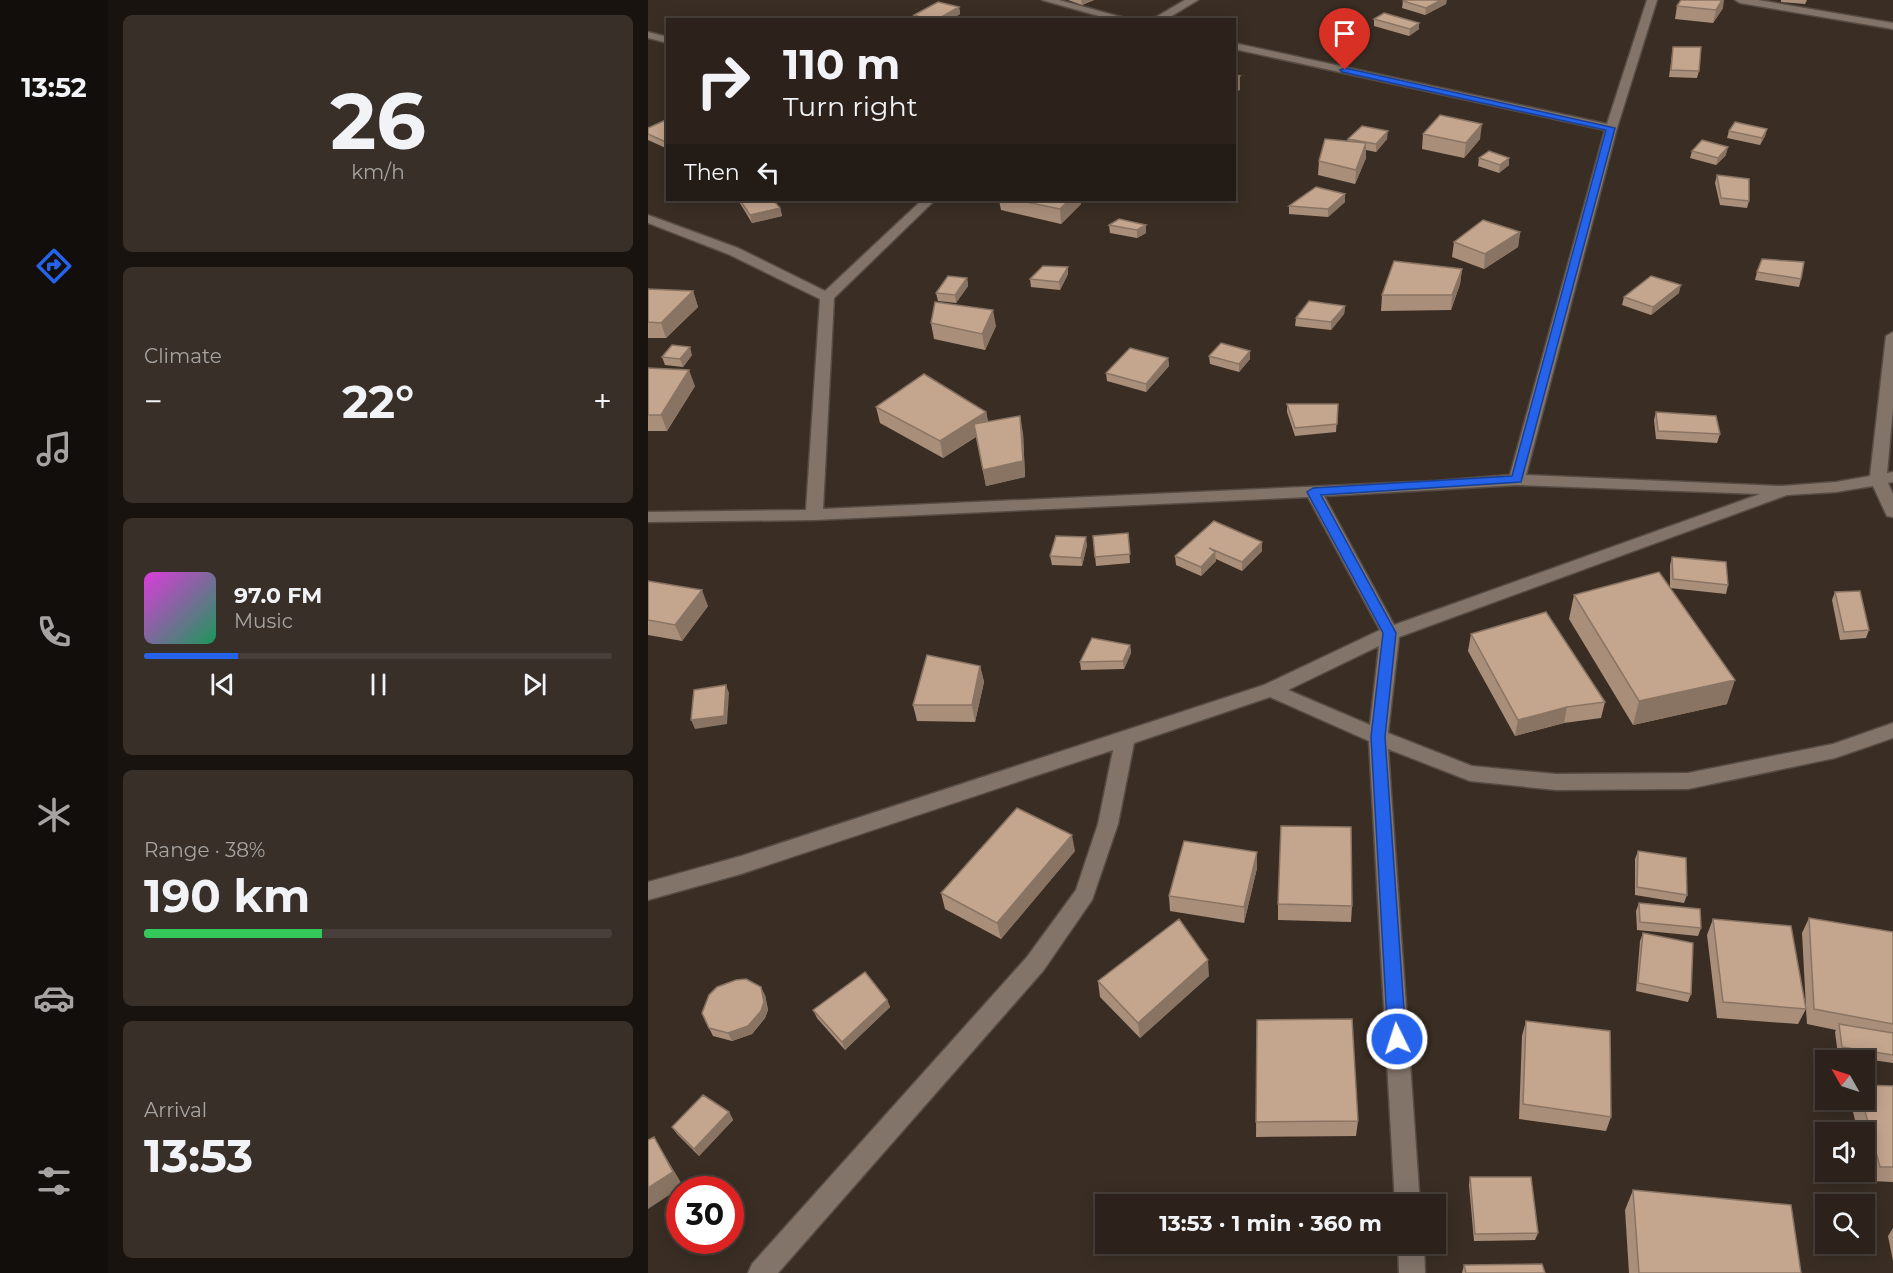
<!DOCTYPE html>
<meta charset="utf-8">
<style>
body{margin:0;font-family:Montserrat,sans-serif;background:#382f28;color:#f1f3f6;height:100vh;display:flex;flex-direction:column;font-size:22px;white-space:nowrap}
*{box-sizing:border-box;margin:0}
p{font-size:20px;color:#a6a4a3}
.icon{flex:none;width:33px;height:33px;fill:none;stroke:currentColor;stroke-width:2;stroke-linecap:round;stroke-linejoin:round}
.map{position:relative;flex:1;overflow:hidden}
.details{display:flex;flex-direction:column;gap:15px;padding:15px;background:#18130f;width:540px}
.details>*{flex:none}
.hud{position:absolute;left:18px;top:18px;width:570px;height:183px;border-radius:0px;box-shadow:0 3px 15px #0003,0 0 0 2px #483f3a;background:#2c221b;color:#f1f3f6;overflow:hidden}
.needle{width:39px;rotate:309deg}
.controls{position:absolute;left:1167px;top:1050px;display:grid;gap:12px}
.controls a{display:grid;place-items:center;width:60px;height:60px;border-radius:0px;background:#2c221b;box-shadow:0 3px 15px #0003,0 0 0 2px #483f3a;font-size:30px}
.speed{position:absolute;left:18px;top:1176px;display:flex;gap:12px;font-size:30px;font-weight:700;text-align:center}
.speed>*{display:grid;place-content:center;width:78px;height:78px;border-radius:50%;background:#2c221b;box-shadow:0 3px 15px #0003,0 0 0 2px #483f3a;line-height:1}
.speed .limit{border:9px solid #d22;background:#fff;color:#111}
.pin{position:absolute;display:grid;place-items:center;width:51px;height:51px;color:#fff;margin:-62px -26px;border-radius:50% 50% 50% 0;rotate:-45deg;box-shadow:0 0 6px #0007}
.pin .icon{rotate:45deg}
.me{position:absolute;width:66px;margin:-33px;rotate:356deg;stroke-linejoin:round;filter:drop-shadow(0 0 4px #0008)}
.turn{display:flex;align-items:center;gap:21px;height:126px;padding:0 18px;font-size:27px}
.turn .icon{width:78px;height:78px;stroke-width:2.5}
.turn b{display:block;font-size:42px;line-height:51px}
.then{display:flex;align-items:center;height:57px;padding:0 18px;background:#0003;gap:12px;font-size:22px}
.big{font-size:45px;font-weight:700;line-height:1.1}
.details .card{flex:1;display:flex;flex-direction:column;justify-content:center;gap:9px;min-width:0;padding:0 21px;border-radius:9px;background:#382f28}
.details .dial{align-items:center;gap:0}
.dial b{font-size:78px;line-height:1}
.song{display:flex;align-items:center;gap:18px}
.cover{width:72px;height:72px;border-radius:9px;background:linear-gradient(135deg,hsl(300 70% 55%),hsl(150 70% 35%))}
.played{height:6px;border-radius:3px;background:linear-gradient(90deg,#2563eb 20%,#483f3a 20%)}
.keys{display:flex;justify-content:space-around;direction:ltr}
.heat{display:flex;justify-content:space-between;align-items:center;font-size:33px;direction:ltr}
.charge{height:9px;border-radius:4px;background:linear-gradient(90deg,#34c759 38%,#483f3a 0)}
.trip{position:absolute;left:447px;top:1194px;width:351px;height:60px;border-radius:0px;background:#2c221b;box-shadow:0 3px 15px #0003,0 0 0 2px #483f3a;font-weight:700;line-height:60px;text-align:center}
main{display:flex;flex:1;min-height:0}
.tabs{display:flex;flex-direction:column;width:108px;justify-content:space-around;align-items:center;background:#120e0b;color:#a6a4a3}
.tabs .icon{width:42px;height:42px}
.tabs .current{color:#2563eb}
.tabs b{font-size:27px;color:#f1f3f6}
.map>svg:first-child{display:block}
</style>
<main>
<nav class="tabs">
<b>13:52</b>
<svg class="icon current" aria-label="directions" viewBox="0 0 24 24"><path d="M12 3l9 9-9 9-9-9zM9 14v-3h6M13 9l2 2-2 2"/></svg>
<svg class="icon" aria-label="music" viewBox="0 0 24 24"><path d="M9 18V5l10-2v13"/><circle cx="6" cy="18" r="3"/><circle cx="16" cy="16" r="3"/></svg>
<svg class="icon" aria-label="phone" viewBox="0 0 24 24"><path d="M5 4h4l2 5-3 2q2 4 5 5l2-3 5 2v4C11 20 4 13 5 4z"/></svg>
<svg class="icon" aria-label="climate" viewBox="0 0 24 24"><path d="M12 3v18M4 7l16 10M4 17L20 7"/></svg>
<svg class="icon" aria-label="car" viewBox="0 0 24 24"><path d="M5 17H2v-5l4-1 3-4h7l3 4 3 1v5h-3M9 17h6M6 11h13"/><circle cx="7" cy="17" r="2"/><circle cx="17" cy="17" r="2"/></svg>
<svg class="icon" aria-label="filters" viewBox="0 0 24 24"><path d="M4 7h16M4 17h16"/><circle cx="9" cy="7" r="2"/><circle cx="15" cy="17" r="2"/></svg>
</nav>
<section class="details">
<div class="card dial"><b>26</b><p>km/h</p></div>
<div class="card"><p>Climate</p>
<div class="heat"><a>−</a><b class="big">22°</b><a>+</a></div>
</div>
<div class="card">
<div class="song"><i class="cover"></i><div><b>97.0 FM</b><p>Music</p></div></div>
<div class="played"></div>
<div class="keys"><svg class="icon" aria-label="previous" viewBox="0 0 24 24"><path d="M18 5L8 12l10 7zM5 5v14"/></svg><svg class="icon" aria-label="pause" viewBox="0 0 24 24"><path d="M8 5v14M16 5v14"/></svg><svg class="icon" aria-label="next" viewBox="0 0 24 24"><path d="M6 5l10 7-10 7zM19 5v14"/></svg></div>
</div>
<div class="card"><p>Range · 38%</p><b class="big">190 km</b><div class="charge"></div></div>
<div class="card"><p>Arrival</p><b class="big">13:53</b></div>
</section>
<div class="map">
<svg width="1245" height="1273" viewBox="0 0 1245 1273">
<rect width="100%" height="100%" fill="#3a2e24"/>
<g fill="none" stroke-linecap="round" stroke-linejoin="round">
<defs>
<path id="street" d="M394,0H411L484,20H465Z
M537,0H550L517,20H503Z
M999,0H1009L969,128L878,475L1134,486L1188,482L1222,476L1238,336L1245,332V408L1239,473L1245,472V482L1240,483L1245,494V517L1239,516L1237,512L1225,486L1188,492L1139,495L751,637L740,733L824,766L908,774L1040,773L1185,744L1245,723V738L1187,758L1040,789L908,790L822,781L740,749L772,1204H747L721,741L622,697L486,743L470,824L444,900L395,971L130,1273H100L104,1264L379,957L428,890L450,824L465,750L93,874L0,900V882L93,856L616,685L732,630L660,497L166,520L0,522V512L158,510L172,299L80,254L0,223V215L90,248L177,291L274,200H287L186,298L175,509L789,481L862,475L957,130L586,49V43L959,124ZM869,485L1112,494L746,625L676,496ZM731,646L722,725L640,690Z
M1087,0H1110L1245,23V29L1092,3Z
M0,32L20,37V43L0,38Z
M750,1244H776L777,1273H751Z"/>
</defs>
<!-- street casing -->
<use href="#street" stroke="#564c44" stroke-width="3"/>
<!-- street -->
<use href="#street" fill="#827469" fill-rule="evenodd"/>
</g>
<!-- wall -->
<path fill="#a98e7a" d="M420,0H446L434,5Z
M1133,0H1159L1157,4L1133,2Z
M755,1L798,4L777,15L754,8Z
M1029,6L1075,8L1065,23L1027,19Z
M311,7L312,14L302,20H267L266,15Z
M726,19L771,23V29L761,36L726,26Z
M1025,47L1051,71L1049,78L1021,77Z
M20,119V149L0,140V128Z
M1119,129L1117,136L1112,145L1079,138L1081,131Z
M775,134L832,139L816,158L774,149Z
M700,139H739L728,152L718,150V158L707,184L670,175L671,161L700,142Z
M1044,151L1078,155L1068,165L1042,158Z
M831,158H861V165L851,173L830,166Z
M1069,175L1101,201L1099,208L1072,205L1067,183Z
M90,200H125L132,208L134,216L104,223Z
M351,200H432L433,204L413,224L353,210Z
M697,202L680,217L641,214V206Z
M461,225H498V233L489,238L462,233Z
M872,232L870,247L836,269L804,257L806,242Z
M814,269L812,284L803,310L733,311L734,295Z
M1109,272L1153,279L1151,287L1107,280Z
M420,274L412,290L383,287L382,279Z
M319,278L320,286L308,303L290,301L288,293Z
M0,289L45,291L50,307L18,338H0Z
M1031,293L1003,315L974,305L976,297Z
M697,306L696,314L683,330L647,326L648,318Z
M283,323L348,326L337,350L286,339Z
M602,351V359L591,372L562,364L561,356Z
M44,355L35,367L17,365L14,357Z
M520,358L521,366L498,392L459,381L458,373Z
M0,368L47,386L19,431H0Z
M639,404H690L688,432L647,436L639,412Z
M228,407L338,412L340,421L375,433L377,477L338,486L328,437L295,458L232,423Z
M1008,412L1072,434L1069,443L1008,439L1006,420Z
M566,521L614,551L594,571L568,559V561L553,576L528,565L527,556Z
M480,533L482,563L448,566L445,536Z
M439,545L434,566L404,565L402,556Z
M1024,557L1080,585L1078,594L1022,588V565Z
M0,581L60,606L34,641L0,635Z
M1187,592L1221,630L1218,638L1192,640L1184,600Z
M926,595L1079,704L985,725L921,619Z
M823,634L957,702L953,718L916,723L867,736L820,651Z
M482,645L483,653L476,669L433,670L432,662Z
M332,666L336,682L327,722L269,721L265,705Z
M427,851L353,939L297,909L293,893Z
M990,851L1039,895L1036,903L987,895V859Z
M609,868L596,923L522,911L521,896Z
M991,903L1053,928L1050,936L989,930L988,911Z
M630,904L704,906L703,922L630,920Z
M1161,918L1245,932V1063L1190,1055L1187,1032L1188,1030L1159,1024L1158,1009L1150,1024L1069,1018L1059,935L1065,919L1158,1008L1154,933Z
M995,933L1043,994L1040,1002L988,991L992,941Z
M561,976L492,1038L452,997L450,981Z
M117,995L120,1010L117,1018L104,1034L84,1041L65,1036L61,1028Z
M239,1000L242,1007L197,1050L169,1018L165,1010Z
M609,1020L710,1121L708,1136L608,1137Z
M878,1021L963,1117L958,1131L871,1119L874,1036Z
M1245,1086V1182L1223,1181L1216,1157V1132H1210L1202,1100H1216Z
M81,1112L85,1120L51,1156L29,1134L24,1127Z
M822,1177L890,1233L887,1240L826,1241L821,1185Z
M985,1190L1153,1273H981L977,1210Z
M1245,1228V1261L1240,1236Z
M816,1265L897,1273H814Z"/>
<!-- shaded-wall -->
<path fill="#897463" d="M433,0H446L434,5Z
M793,0H799L798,4L777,15L778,8Z
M1074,0H1076L1075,8L1065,23L1068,10Z
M311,7L312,14L302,20H288Z
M771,23V29L761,36L762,29Z
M592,76V90L586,93V79Z
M834,124L832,139L816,158L818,143Z
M1119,129L1117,136L1112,145L1114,138Z
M740,131L739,139L728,152V144Z
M718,143V158L707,184L708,170Z
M1080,147L1078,155L1068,165L1070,158Z
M861,158V165L851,173L852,165Z
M697,194V202L680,217V209Z
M421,200H432L433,204L413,224L412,209Z
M132,208L134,216L104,223L102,215Z
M498,225V233L489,238V230Z
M872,232L870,247L836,269L837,254Z
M420,267V274L412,290L411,282Z
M814,269L812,284L803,310L804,295Z
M319,278L320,286L308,303L307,295Z
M1033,285L1031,293L1003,315L1005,307Z
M45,291L50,307L18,338L13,323Z
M697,306L696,314L683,330V322Z
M345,310L348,326L337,350L334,334Z
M42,347L44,355L35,367L32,359Z
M602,351V359L591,372V364Z
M520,358L521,366L498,392V384Z
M41,370L47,386L19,431L13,415Z
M338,412L341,428L295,458L292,441Z
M372,416L375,433L377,477L338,486L335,470Z
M438,537L439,545L434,566L433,558Z
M614,542V551L594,571V562Z
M567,552L568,561L553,576V567Z
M54,590L60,606L34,641L27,625Z
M482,645L483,653L476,669L475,661Z
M332,666L336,682L327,722L324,705Z
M1087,680L1079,704L985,725L991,701Z
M78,685L81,693L79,724L47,729L43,720Z
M919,707L916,723L867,736L870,720Z
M424,835L427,851L353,939L349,923Z
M609,852V868L596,923V907Z
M560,960L561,976L492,1038L490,1023Z
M113,987L117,995L120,1010L117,1018L104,1034L84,1041L80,1033Z
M239,1000L242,1007L197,1050L194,1042Z
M81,1112L85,1120L51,1156L46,1149Z
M6,1137L35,1186L0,1209V1188Z"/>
<!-- building -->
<path fill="#c4a58e" stroke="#897463" stroke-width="1.5" d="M756,0H793L778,8L755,1Z
M1033,0H1074L1068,10L1029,6Z
M290,2L311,7L288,20H283L266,15Z
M736,13L771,23L762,29L726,19Z
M1025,47H1053L1051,71L1023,70Z
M586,74L592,76L586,79Z
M792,115L834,124L818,143L775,134Z
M20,119V143L0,134V128Z
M1087,122L1119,129L1114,138L1081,131Z
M714,126L740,131L728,144L700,139Z
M677,139L718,143L708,170L671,161Z
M1054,140L1080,147L1070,158L1044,151Z
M841,151L861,158L852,165L831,158Z
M1069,175L1101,179V201L1073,198Z
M668,187L697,194L680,209L641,206Z
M92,200H125L132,208L102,215Z
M369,200H421L412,209Z
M471,219L498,225L489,230L461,225Z
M835,220L872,232L837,254L806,242Z
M1114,259L1156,262L1153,279L1109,272Z
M746,261L814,269L804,295H734Z
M395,266L420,267L411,282L382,279Z
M300,276L319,278L307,295L288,293Z
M1003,276L1033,285L1005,307L976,297Z
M0,289L45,291L13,323L0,322Z
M661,301L697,306L683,322L648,318Z
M287,302L345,310L334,334L283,323Z
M573,343L602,351L591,364L561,356Z
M24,345L42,347L32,359L14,357Z
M482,348L520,358L498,384L458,373Z
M0,368L41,370L13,415H0Z
M276,374L338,412L292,441L228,407Z
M639,404H690L689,424L647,428Z
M1008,412L1068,416L1072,434L1010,431Z
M372,416L375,461L335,470L326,424Z
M566,521L614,542L594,562L561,548L567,552L553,567L527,556Z
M480,533L482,554L447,557L445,536Z
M408,536L438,537L433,558L402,556Z
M1024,557L1078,562L1080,585L1025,579Z
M1011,572L1087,680L991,701L926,595Z
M0,581L54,590L27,625L0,620Z
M1212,591L1221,630L1196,632L1187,592Z
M898,612L957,702L919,707L870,720L823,634Z
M444,638L482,645L475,661L432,662Z
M279,655L332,666L324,705H265Z
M78,685L76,716L43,720L46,690Z
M369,808L424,835L349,923L293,893Z
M633,826L703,827L704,906L630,904Z
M536,841L609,852L596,907L521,896Z
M990,851L1038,858L1039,895L989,887Z
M991,903L1052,909L1053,928L992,922Z
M1161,918L1245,932V1024L1166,1009Z
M531,919L560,960L490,1023L450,981Z
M1065,919L1143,926L1158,1009L1075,1002Z
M995,933L1045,943L1043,994L990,983Z
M217,972L239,1000L194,1042L165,1010Z
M98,979L113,987L116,1002L113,1011L100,1026L80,1033L61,1028L54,1013L61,995L69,987L88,980Z
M704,1019L710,1121L608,1122L609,1020Z
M878,1021L962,1031L963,1117L875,1104Z
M1191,1024L1245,1033V1055L1194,1047Z
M1216,1085L1245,1086V1167H1232L1214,1100H1216Z
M55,1095L81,1112L46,1149L24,1127Z
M6,1137L25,1172L0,1188V1140Z
M822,1177H883L890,1233L827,1234Z
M985,1190L1143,1205L1153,1273H991Z
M894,1264L897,1273H818L816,1265Z"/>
<!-- route -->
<path fill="#2563eb" stroke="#184099" stroke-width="1.5" d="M697,68L967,128L873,482L673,495L748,633L737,737L758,1039L755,1044L749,1046L743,1044L740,1039L723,737L735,633L659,492L665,488L864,476L958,130L694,72L692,70Z"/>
</svg>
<div class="controls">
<a><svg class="needle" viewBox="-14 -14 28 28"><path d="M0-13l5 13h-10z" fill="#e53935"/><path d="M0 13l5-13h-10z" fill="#a6a4a3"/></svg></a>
<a><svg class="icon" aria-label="sound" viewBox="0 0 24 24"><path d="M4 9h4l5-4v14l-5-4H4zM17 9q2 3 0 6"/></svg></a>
<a><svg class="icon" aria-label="search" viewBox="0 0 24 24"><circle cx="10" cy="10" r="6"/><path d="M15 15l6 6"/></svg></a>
</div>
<div class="speed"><div class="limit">30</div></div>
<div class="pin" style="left:697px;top:70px;background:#d93025"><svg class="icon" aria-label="arrive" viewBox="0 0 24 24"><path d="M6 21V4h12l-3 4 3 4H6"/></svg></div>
<svg class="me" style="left:749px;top:1039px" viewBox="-20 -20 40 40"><circle r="17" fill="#2563eb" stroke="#fff" stroke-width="3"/><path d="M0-11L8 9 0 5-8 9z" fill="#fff"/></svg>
<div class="trip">13:53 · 1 min · 360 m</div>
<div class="hud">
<div class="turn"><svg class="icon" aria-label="right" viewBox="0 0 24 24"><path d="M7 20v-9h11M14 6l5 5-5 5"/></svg><div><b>110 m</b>Turn right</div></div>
<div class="then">Then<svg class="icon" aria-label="left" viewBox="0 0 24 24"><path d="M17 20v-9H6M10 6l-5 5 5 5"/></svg></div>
</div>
</div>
</main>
